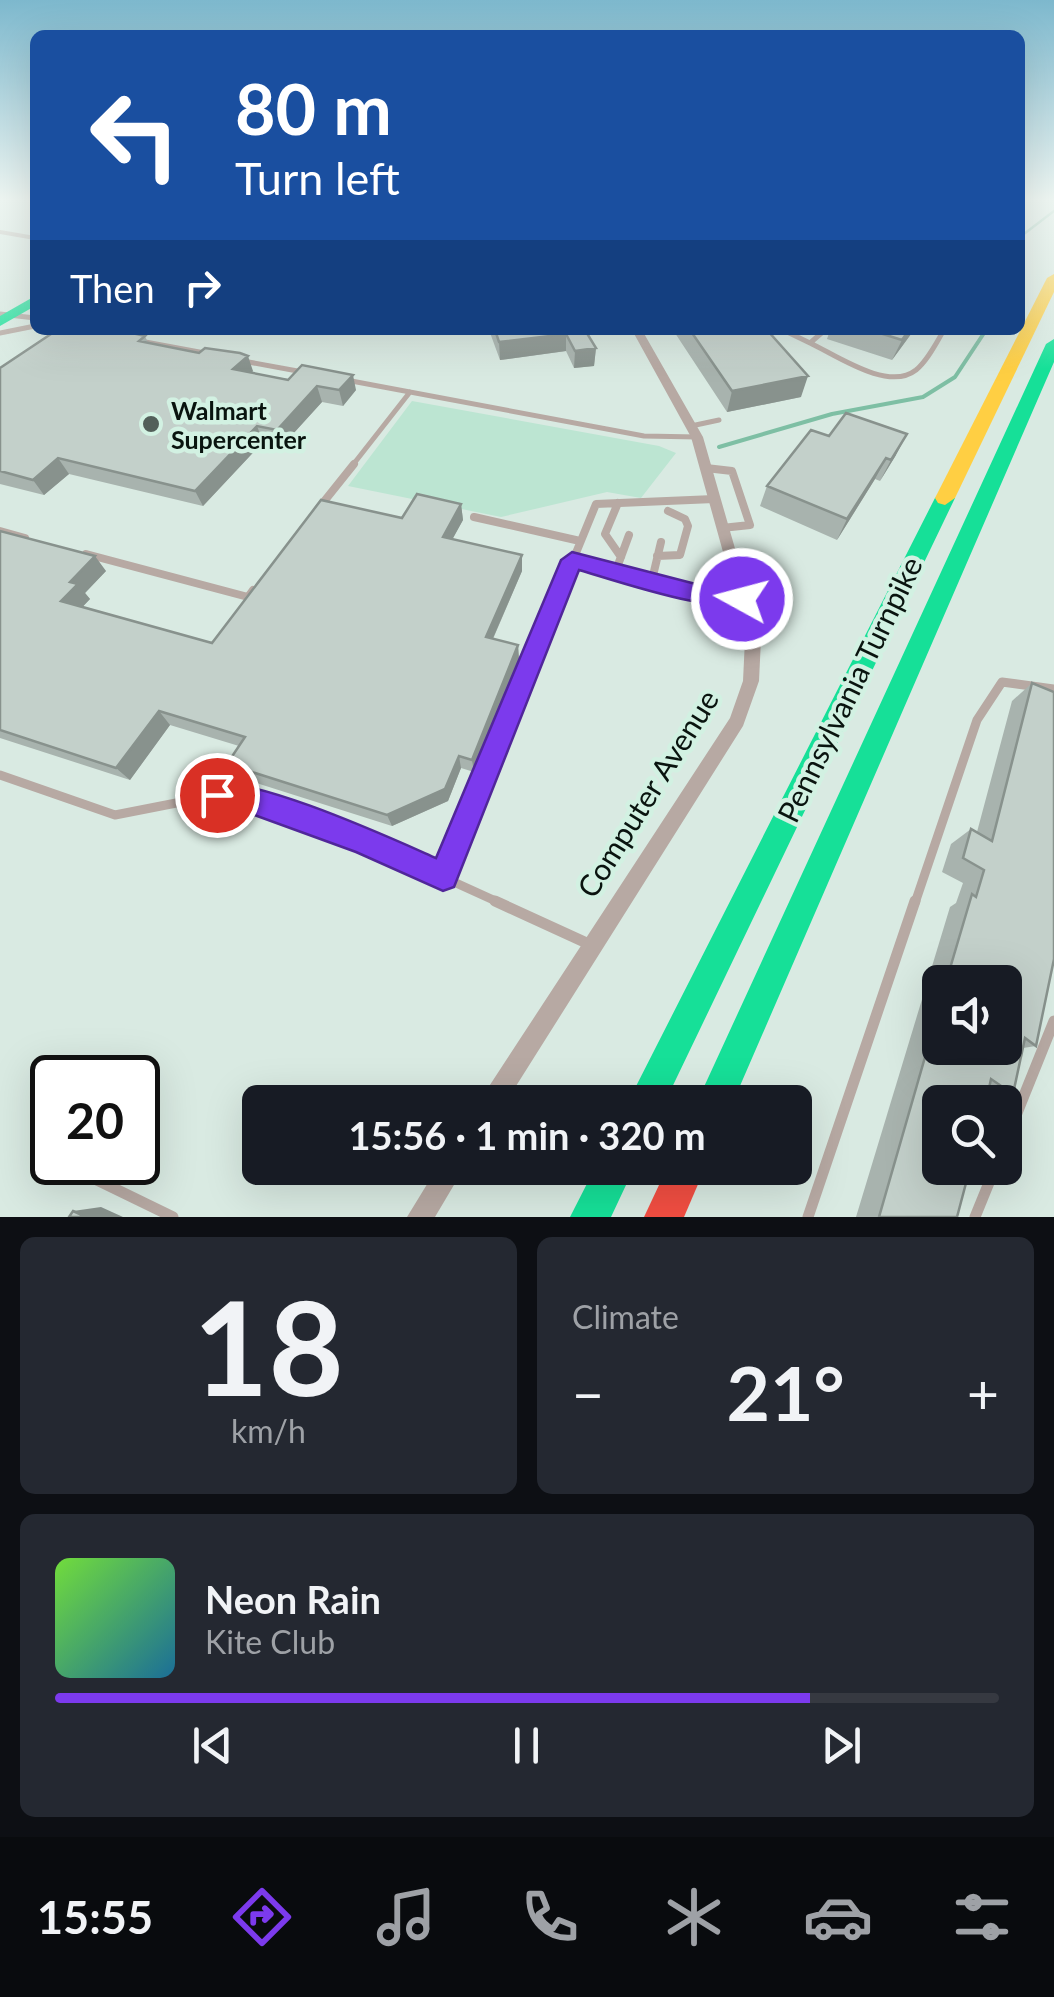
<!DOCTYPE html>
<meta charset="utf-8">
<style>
body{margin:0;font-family:Lato,sans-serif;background:#242831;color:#f1f3f6;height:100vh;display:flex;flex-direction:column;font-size:38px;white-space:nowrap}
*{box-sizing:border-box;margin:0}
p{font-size:32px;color:#9ea1a6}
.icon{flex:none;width:55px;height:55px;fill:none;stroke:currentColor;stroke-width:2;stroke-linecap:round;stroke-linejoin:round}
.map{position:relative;height:1217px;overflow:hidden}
.side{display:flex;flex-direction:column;gap:20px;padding:20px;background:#0d0f14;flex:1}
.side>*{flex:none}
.guide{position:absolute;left:30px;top:30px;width:995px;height:305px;border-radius:15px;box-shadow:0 10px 40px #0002;background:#1a4fa0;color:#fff;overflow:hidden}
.tools{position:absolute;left:922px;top:965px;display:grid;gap:20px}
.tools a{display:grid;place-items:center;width:100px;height:100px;border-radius:15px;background:#171b24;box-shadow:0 10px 40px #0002;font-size:50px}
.speed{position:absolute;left:30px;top:1055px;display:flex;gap:20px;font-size:50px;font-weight:700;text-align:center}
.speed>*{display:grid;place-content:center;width:130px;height:130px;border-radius:50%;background:#171b24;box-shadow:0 10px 40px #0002;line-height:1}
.speed .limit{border:5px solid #111;border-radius:15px;background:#fff;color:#111}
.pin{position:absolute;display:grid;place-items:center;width:85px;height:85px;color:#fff;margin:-42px;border:5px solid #fff;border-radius:50%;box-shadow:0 2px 10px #0007}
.me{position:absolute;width:110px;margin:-55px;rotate:277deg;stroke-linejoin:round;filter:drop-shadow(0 0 8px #0008)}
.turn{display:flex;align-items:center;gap:35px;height:210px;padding:0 40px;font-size:45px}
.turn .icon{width:130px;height:130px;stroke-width:2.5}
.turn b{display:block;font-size:70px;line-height:85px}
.then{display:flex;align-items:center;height:95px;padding:0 40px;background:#0003;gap:20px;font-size:38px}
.big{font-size:75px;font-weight:700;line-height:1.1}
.side .tile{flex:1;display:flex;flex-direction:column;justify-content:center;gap:15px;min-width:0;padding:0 35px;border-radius:15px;background:#242831}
.side .dial{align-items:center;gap:0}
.dial b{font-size:130px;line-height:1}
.song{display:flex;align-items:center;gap:30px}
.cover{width:120px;height:120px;border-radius:15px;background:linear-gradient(135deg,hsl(100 70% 55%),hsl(200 70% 35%))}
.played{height:10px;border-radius:5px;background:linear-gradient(90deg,#7c3aed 80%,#363941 80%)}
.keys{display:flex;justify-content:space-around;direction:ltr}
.heat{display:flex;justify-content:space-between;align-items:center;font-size:55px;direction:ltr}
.side .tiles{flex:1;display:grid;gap:20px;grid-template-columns:1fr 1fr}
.tile:last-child{grid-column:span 2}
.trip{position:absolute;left:242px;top:1085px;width:570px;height:100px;border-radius:15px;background:#171b24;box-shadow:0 10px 40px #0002;font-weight:700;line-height:100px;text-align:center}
.tabs{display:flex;height:160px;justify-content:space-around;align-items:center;background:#090b0e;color:#9ea1a6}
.tabs .icon{width:70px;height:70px}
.tabs .active{color:#7c3aed}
.tabs b{font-size:45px;color:#f1f3f6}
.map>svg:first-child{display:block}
</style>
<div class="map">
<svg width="1054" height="1217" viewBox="0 0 1054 1217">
<rect width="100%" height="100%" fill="#d9eae2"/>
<!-- green -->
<path fill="#bce5d2" d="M412,401L659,446L676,453L641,498L607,492L501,517L348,486Z"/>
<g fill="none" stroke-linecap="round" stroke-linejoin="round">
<!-- stream-far1 -->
<path stroke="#7ebfa4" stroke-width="2.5" d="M1020,237L1054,211"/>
<!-- stream -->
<path stroke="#7ebfa4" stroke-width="4" d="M719,447L832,414L923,397L955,377L986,330"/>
<!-- lane-far4 -->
<path stroke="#b7a9a3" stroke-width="4" d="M0,232L35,238
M0,314L21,316"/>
<!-- lane-far3 -->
<path stroke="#b7a9a3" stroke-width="5" d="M0,314L35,318
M783,330L810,343
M825,330L810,343C836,355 888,392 916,370C928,360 936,343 944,330
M0,333L35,326
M140,341L210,354
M243,361L303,372
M346,380L644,436L697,437
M691,426L719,420
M352,466L410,392"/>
<!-- lane-far2 -->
<path stroke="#b7a9a3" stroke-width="8" d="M706,468L732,471L750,525L722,528
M618,503L605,534L621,557
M318,509L354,464
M474,517L580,541
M0,531L25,538
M86,554L248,597L253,590
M657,556L680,555L688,526L685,519L668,511
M572,560L715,598L742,599
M615,573L629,535
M651,584L661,542
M533,658L596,504L714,499"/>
<!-- lane-far1 -->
<path stroke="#b7a9a3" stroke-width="9" d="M0,775L115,815L217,795L249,800L368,843L500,903
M443,876L534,655
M915,903L977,720L1002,682L1054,689"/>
<!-- lane -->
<path stroke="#b7a9a3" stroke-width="11" d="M495,901L591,945
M1005,1143L1054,1021
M62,1163L173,1217
M808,1217L915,901
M975,1217L995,1168"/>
<!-- street -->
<path fill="#b7a9a3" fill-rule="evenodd" d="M632,330H642L703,437L761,639L759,681L743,726L506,1102H480L484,1094L730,718L743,681L745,639L735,595L691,437Z
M437,1168H464L435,1217H407Z"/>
<!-- fast -->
<path fill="#16e098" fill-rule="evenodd" d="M35,296V306L0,326V316Z
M1054,339V362L733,1102H697L1046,344Z
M945,491L955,498L665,1102H628L935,498Z
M595,1168H634L611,1217H570Z"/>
<!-- slow -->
<path fill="#ffcf43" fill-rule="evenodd" d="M1054,274V292L955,498L945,505L938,503L935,498L1047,278Z"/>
<!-- jam -->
<path fill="#f24e42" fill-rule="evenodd" d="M667,1168H705L684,1217H644Z"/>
</g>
<!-- wall -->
<path fill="#a8b3ae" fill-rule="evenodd" d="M489,330H585L596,348L594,366L574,368L566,351L500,360Z
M673,330H767L801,397L727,412Z
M830,330H914L892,360L827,339Z
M145,336L148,343L199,353L253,371L251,373L356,390L343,406L322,402L282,446L263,442L203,506L69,474L44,495L0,484V368Z
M829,436L896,455L880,481L875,479L837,540L760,506L767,486Z
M461,504L463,520L452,539L522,555V571L493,639L518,645L519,660L474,772L461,768L448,801L392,826L237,777L227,764L239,746L170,725L130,780L0,738V531L106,571L85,593L90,599L82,607L212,643L402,518Z
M1032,683L1054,692V966L1053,965L1036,1046L1023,1048L1013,1094L987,1097L957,1217H856L950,907L956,903L963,883L942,872L951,844L971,829L977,832L1012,701ZM940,982H1005L940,1048Z"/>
<!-- shaded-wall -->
<path fill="#88928d" d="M909,330H914L892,360L902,340Z
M566,334V351L500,360L499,342Z
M596,348L594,366L574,368L575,351Z
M248,356L253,371L239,385L233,369Z
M353,375L356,390L343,406L339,390Z
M808,376L801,397L727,412L732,391Z
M317,386L322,402L282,446L277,430Z
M257,426L263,442L203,506L195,491Z
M907,434L896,455L880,481L891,460Z
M58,458L69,474L44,495L33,480Z
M886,458L875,479L837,540L847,519Z
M461,504L463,520L445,553L443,537Z
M522,555V571L487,652L486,637Z
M95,556L106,571L85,593L90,599L74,616L61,601L70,582Z
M518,645L519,660L474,772L472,760Z
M159,711L170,725L130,780L116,768Z
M459,756L461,768L448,801L392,826L387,815Z
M101,1207L123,1217H86L73,1211Z"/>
<!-- building -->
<path fill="#c3d0ca" stroke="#88928d" stroke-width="2.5" d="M57,330H99L132,333L145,336L139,341L199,353L205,348L240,353L248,356L233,369L288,380L302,365L353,375L339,390L317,386L277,430L257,426L195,491L58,458L33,480L0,471V368Z
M495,330H585L596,348L575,351L566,334L499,342Z
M690,330H767L808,376L732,391Z
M870,330H909L902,340Z
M846,413L907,434L891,460L886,458L847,519L767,486L811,430L829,436Z
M417,494L461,504L443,537L522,555L486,637L518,645L472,760L459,756L445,789L387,815L227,764L245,737L159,711L116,768L0,730V531L95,556L70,582L78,584L61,601L212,643L321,500L402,518Z
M1032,683L1054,692V959L1036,1046L1025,1038L1013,1094L991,1079L986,1102H940V1168H970L957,1217H879L940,1005V1048H1005V982H946L972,894L976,897L984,870L963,858L971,829L992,841Z
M73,1211L86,1217H69Z"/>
<!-- sky -->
<linearGradient id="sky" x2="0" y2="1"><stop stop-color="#7db8cd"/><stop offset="0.54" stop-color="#eef6f2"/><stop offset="1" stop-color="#eef6f2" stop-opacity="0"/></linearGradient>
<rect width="1054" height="369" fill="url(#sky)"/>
<!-- route -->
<path fill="#7c3aed" stroke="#51269a" stroke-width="2.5" d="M572,552L715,589L742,590L754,599C738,623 608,578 579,570L454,887L443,891L356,852L249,813L207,804L203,795L207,785C245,771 395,840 436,858L561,560Z"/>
<!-- markers -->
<circle fill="#525f59" stroke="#d2f1e2" stroke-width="4" cx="151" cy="424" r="10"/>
<g text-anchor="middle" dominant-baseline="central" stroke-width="9" stroke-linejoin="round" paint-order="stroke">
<!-- far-poi labels -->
<g font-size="25" font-weight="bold" fill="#09140f" stroke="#d2f1e2" text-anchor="start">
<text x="171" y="410">Walmart<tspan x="171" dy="29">Supercenter</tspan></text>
</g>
<!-- street labels -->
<g font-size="30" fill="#09140f" stroke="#d2f1e2">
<text transform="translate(849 689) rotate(-64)">Pennsylvania Turnpike</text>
<text transform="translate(647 793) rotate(-58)">Computer Avenue</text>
</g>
</g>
</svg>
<div class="tools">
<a><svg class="icon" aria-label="sound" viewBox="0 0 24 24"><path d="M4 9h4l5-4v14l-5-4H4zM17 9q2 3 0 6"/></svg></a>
<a><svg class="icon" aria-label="search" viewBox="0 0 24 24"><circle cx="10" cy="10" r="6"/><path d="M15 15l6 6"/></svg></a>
</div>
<div class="speed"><div class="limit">20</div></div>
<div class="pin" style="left:217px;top:795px;background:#d93025"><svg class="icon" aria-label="arrive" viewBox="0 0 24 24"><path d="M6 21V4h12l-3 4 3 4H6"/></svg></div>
<svg class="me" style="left:742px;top:599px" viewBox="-20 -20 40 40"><circle r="17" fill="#7c3aed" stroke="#fff" stroke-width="3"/><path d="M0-11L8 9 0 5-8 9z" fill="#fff"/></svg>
<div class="trip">15:56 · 1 min · 320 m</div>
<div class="guide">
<div class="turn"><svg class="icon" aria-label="left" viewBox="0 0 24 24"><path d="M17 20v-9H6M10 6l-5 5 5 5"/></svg><div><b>80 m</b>Turn left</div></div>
<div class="then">Then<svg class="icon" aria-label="right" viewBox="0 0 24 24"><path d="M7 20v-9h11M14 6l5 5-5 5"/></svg></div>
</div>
</div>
<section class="side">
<div class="tiles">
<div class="tile dial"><b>18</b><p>km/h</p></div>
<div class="tile"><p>Climate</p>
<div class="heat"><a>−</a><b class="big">21°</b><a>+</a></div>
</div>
<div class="tile">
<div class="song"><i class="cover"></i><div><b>Neon Rain</b><p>Kite Club</p></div></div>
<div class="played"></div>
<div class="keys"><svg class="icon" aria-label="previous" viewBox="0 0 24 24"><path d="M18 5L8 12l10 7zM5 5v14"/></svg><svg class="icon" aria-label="pause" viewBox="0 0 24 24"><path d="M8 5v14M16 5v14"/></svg><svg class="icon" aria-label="next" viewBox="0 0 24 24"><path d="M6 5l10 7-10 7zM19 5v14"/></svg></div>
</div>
</div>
</section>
<nav class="tabs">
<b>15:55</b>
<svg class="icon active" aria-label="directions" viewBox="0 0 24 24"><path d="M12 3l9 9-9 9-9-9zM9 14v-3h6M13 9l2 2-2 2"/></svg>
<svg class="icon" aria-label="music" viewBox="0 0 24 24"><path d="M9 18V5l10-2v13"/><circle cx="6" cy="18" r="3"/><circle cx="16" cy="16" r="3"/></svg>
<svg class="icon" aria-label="phone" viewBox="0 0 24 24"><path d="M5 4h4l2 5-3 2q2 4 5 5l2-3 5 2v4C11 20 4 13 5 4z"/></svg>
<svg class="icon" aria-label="climate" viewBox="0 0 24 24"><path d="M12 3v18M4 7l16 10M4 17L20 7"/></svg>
<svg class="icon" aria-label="car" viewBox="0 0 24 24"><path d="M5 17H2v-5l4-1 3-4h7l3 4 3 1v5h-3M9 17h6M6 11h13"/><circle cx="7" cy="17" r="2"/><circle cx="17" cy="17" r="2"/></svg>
<svg class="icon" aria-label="filters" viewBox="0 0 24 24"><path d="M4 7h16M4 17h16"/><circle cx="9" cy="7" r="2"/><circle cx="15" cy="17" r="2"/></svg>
</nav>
